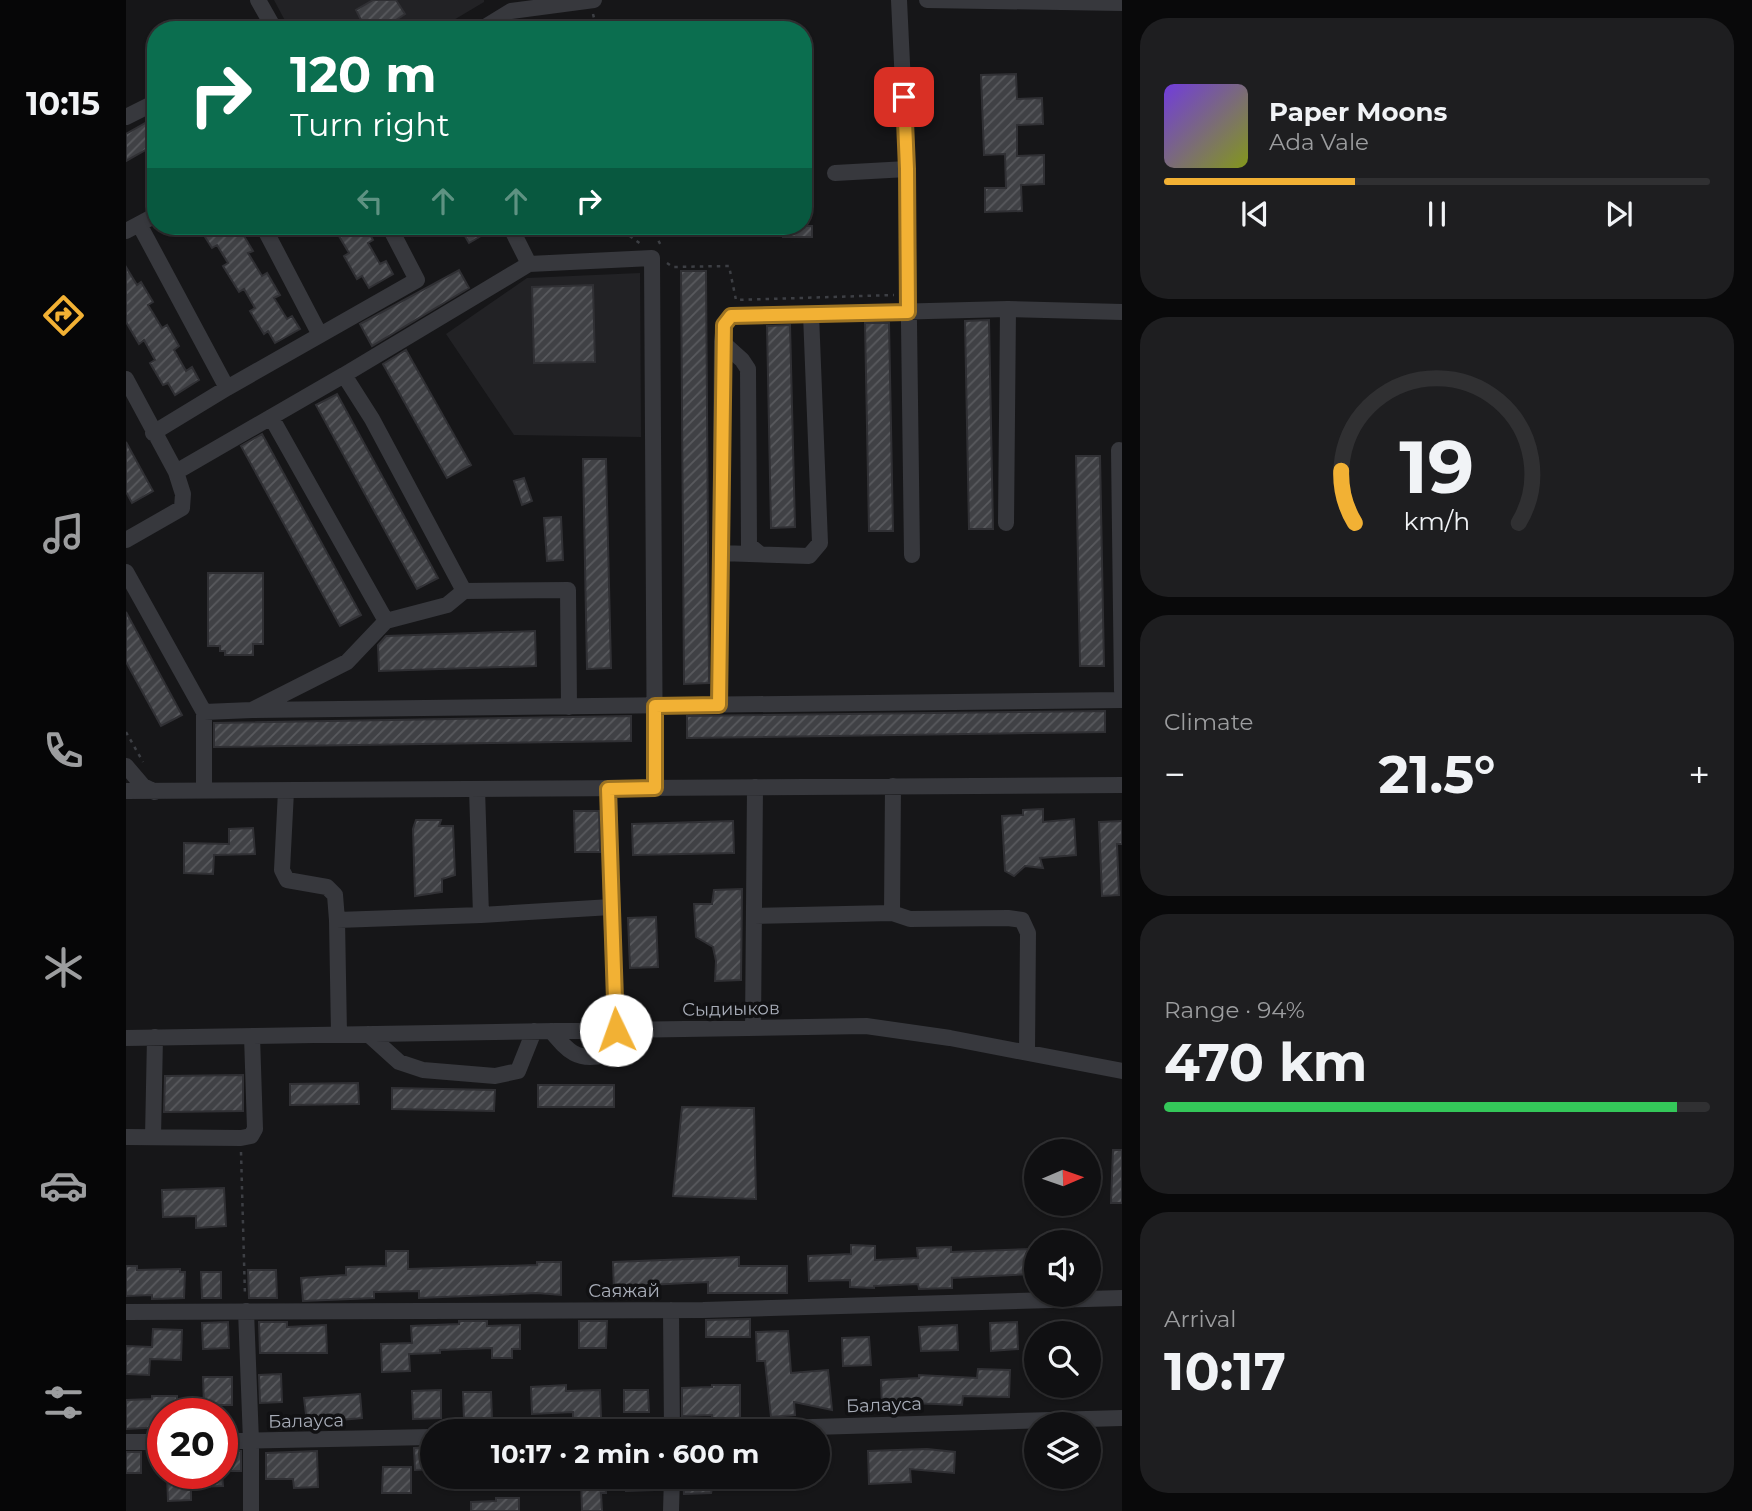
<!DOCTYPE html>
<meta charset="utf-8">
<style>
body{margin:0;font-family:Montserrat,sans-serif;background:#1e1e20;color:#f1f3f6;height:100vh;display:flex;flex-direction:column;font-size:26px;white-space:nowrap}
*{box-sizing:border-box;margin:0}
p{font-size:23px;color:#9c9d9f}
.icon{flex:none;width:38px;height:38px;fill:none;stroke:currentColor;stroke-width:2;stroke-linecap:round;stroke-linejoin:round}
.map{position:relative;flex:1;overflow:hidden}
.panel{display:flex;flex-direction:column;gap:18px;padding:18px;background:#09090a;width:630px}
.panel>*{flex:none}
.hud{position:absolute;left:21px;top:21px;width:665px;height:214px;border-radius:28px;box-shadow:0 2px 5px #0004,0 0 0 2px #303032;background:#0b6e4f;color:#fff;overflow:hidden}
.needle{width:46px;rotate:88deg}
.buttons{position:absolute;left:898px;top:1139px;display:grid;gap:14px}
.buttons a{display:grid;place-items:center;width:77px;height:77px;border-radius:50%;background:#101012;box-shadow:0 2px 5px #0004,0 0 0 2px #303032;font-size:35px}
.speed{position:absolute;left:21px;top:1398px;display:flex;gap:14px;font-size:35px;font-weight:700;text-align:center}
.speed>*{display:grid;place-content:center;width:91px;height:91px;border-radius:50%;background:#101012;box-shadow:0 2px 5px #0004,0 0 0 2px #303032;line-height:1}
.speed .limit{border:10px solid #d22;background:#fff;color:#111}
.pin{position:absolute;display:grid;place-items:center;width:60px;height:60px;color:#fff;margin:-30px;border-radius:14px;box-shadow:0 4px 10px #0006}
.me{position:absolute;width:77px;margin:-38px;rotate:357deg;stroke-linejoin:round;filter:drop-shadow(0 0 5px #0008)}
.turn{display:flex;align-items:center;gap:24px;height:147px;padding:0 28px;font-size:32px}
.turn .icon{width:91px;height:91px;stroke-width:2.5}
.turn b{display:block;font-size:49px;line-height:60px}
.lanes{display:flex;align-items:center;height:66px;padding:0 28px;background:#0003;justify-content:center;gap:35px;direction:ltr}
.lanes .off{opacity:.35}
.big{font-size:52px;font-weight:700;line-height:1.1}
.panel .card{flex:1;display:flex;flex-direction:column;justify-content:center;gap:10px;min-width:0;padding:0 24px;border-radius:28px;background:#1e1e20}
.panel .dial{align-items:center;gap:0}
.dial svg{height:182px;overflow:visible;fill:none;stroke:#303032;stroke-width:7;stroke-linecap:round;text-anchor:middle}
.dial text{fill:#f1f3f6;stroke:none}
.song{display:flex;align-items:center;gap:21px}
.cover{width:84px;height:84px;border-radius:10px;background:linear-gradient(135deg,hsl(260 70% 55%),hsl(70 70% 35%))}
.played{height:7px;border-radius:4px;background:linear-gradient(90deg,#f2b134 35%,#303032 35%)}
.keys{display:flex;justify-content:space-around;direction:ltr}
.heat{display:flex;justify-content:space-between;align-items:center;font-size:38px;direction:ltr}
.charge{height:10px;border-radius:5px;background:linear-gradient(90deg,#34c759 94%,#303032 0)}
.trip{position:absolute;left:294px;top:1419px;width:410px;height:70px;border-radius:35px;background:#101012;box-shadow:0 2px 5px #0004,0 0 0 2px #303032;font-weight:700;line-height:70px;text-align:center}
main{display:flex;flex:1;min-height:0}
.tab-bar{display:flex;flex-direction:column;width:126px;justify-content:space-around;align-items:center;background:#060607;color:#9c9d9f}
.tab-bar .icon{width:49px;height:49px}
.tab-bar .current{color:#f2b134}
.tab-bar b{font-size:32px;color:#f1f3f6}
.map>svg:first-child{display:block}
</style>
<main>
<nav class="tab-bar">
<b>10:15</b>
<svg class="icon current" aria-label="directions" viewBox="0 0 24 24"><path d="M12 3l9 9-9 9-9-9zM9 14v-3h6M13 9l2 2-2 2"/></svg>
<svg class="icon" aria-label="music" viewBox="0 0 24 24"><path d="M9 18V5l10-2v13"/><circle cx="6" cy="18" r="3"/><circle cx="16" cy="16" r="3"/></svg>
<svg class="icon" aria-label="phone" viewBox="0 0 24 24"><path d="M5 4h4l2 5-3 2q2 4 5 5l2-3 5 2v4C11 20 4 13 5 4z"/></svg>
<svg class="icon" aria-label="climate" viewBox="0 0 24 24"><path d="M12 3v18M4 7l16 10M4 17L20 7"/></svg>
<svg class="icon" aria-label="car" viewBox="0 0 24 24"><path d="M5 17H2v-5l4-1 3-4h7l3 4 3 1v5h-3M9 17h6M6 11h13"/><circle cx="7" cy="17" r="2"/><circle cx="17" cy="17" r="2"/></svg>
<svg class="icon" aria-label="filters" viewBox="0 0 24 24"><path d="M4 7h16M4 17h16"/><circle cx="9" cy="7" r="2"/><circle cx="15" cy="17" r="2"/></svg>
</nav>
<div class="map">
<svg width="996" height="1511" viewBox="0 0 996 1511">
<defs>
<pattern id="building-hatch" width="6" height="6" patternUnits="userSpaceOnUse" patternTransform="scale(1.75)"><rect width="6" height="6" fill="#404145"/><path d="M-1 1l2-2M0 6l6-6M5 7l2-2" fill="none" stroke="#595a5e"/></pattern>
</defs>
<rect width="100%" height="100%" fill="#161618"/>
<!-- built -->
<path fill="#222225" d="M148,0H358V2L311,30H164Z
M514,273L515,437L388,435L320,334L401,278Z"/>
<!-- building -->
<path fill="url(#building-hatch)" stroke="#303034" stroke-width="2" d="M247,0H270L279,14L255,30H240L230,10Z
M890,74L891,99L916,98L917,124L891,125V156L918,155V184L895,185L896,211L859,212V188H880L879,154L858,155L855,75Z
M30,117V144L0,161V134Z
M72,226H107L111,233L115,231L127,251L122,253L136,276L141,273L154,295L148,298L161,319L166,316L174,329L149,343L142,331L138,334L124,311L129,308L118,289L113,292L97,266L102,263L91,245L86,248Z
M207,226H239L247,240L242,243L254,264L260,261L267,274L243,288L236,276L231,279L218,256L223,253Z
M333,226H372L343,243Z
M568,226H599V236H568Z
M657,226H686V237H657Z
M0,267L11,285L15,282L27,302L22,305L36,328L41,325L53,346L48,350L60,371L66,367L73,380L49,395L42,383L37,385L24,363L29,360L18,340L13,344L0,322Z
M333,270L343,288L246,346L234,324Z
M555,271H580L583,683L558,684Z
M467,285L469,362L408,363L406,287Z
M863,320L867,529H843L839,321Z
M739,323H763L767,531H743Z
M664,325L669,527L645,528L641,326Z
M280,350L345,465L321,478L257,364Z
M211,394L312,578L291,589L190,405Z
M136,434L235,615L214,626L115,446Z
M0,442L27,491L6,503L0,492Z
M950,456H974L978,666H954Z
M457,459H480L485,668L461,669Z
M398,478L406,501L396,505L388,481Z
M435,517L437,560L421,561L418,518Z
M82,573H137V644H127V655H99V651H94V646H82Z
M0,612L56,715L35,726L0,662Z
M409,631L410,666L253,671L252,645L260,636Z
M979,711V732L561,738V716Z
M505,716V741L88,747V723Z
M917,809V822L948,819L950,855L914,858L917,868L899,866L888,876L879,871L876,816L897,815V810Z
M448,811H473L474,852H449Z
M290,820H315L313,826H327L329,875L316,879V892L289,896L287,829Z
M607,821L608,853L507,855L506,824Z
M996,821V844H991L993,895L976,896L973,822Z
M127,828L129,854L88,855L87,874L58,873V843L103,844V829Z
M616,889L615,980L589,981L590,961L587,947L570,937L568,904H586L588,890Z
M530,917L532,967L504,968L502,918Z
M117,1075V1111L38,1112L39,1076Z
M232,1083L233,1104L164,1105V1084Z
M412,1085H488V1107H412Z
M266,1088L369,1090L368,1111L266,1109Z
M556,1107L628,1108L630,1199L547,1196Z
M987,1150H996V1203H985Z
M98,1188L100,1226L70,1228V1216L37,1217L36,1190Z
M725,1245L749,1246V1260L792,1258L791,1248L825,1247V1252L906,1249L907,1274L826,1278V1288L793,1289L792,1284L748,1286V1288L724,1287V1280L683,1281L682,1256L725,1254Z
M260,1251H282V1269L411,1265V1262H435V1295L411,1293L293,1298V1291L248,1292V1298L177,1301L175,1278L220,1275V1267L260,1266Z
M613,1257V1266H661V1293H582V1282L521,1285L522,1293H488L487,1262Z
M0,1266H11V1270L54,1269V1272H59L58,1298L26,1299V1295L0,1296Z
M122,1270H150L151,1298H123Z
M75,1272H95V1298H76Z
M624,1319V1337H580V1320Z
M333,1321H361V1326L394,1325V1349H386V1358H366V1348L314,1350V1353L283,1354L284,1371L256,1372L255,1344L286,1343L285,1326L333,1324Z
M453,1321H481L480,1348H453Z
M102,1322L103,1348L77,1349L76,1323Z
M133,1322H161V1327L200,1325L201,1353H134Z
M891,1322L892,1349L865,1351L864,1323Z
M831,1325L832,1350L795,1351L793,1327Z
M27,1329L56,1330L55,1360L24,1359L23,1375L0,1374V1346L26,1347Z
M662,1331L665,1373L702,1370L706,1410L668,1402L669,1415L645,1417L639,1361H631L630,1332Z
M743,1337L745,1365L717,1366L716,1338Z
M852,1369L884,1370L883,1397L837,1396L836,1405L783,1403V1407L756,1408L755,1380L793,1378V1375L851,1378Z
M155,1374L156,1402L134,1403L133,1375Z
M77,1377H106V1405H78Z
M440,1385V1391L474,1390L475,1418L447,1419V1412L406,1414L405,1387Z
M586,1385H614V1418L586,1419V1415L556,1416V1388L586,1387Z
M315,1390V1418L287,1419L286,1391Z
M498,1390H522L523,1412H498Z
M337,1392H365L366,1420H338Z
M234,1394L236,1418L181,1423L178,1398Z
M26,1396H51V1414H37V1427L0,1429V1400L26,1399Z
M306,1447V1469L289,1470L288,1448Z
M801,1449L829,1452L828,1473L784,1469L785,1482L743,1484L742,1451Z
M102,1451H115V1471H103Z
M191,1451L192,1487L168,1488L167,1479H140V1453Z
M0,1452H15V1473H0Z
M257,1467H285V1493H256Z
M41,1474H96L97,1486L65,1487V1500L42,1501Z
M455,1477H479L480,1493H475L476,1511H456Z
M500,1477H528V1490L500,1491Z
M557,1477H589L585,1493L558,1494Z
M370,1498H393V1511H345V1502L370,1501Z"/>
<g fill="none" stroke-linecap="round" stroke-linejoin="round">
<!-- path -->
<path stroke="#3d3f44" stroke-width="2.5" stroke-dasharray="3.5 5" stroke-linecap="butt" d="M467,14L471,30
M490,226L516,245
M524,226L536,247
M541,263L547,267L603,266L610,300L768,295
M0,732L17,762
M115,1152L119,1296"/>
<!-- minor -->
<path stroke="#37383d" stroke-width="16" d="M132,0L149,30
M773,0L781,169
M801,0L996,3
M354,30L385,11L468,0
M0,117L30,102
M709,173L781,169L786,555
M13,224L101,388L27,433
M137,226L194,335
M384,226L403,264
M0,231L30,215
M596,342L616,360L622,369L623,545L634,554
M218,375L403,264L526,258L529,788
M0,379L50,472
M101,388L291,280L263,226
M145,417L260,621
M993,450L996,691
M880,523L882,309
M0,540L56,508L57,494L50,472L218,375L246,419L338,591L321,605L260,621L221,662L126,710L78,712
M594,553L683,556L694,543L685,314
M0,572L78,712V791
M338,591L442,590L443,707
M593,705L596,342L598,325L605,316L882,309L996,312
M126,710L996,700
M0,766L17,786L29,792
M351,789L355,915
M0,791L996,785
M160,791L156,870L161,880L201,887L209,895L211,920
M766,913L767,786
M629,916L766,913L784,919L882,918L896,920L902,933L901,1052
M627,1028L629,787
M425,1031C442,1051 451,1062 479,1055L490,1030L485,907
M213,1034L211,920L355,915L485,907L483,788
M242,1034L273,1062L297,1070L369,1076L392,1071L408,1031
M0,1038L740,1026L824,1038L996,1071
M0,1137L115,1138L125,1136L129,1129L126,1036
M27,1137L29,1037
M545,1310L546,1432
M120,1311L125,1441V1511
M0,1312L577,1310L996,1298
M520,1432L996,1418
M96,1441L306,1437
M0,1442H37
M545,1511L546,1477"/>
</g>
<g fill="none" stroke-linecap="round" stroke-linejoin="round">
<defs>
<path id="route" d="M490,1030L482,789L529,788V706L593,705L598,325L605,316L782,312L781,169L778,97"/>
</defs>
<!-- route casing -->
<use href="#route" stroke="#9d7322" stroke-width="18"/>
<!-- route -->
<use href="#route" stroke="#f2b134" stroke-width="12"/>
</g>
<g text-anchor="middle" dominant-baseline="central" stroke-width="7" stroke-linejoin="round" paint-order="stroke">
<!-- street labels -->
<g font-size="18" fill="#a8adb8" stroke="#111113">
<text transform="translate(605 1009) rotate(-1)">Сыдиыков</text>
<text x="498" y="1291">Саяжай</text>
<text transform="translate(758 1405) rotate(-2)">Балауса</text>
<text transform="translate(180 1421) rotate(-1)">Балауса</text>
</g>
</g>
</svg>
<div class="buttons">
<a><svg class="needle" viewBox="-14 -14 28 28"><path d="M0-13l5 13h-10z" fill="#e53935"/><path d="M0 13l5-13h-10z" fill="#9c9d9f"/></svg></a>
<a><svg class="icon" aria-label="sound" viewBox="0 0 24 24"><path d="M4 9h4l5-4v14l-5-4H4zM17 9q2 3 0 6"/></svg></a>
<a><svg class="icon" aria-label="search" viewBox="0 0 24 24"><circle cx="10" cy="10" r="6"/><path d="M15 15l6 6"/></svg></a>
<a><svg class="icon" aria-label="layers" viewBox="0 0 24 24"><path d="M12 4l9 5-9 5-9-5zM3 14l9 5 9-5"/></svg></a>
</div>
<div class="speed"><div class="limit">20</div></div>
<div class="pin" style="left:778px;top:97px;background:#d93025"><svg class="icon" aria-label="arrive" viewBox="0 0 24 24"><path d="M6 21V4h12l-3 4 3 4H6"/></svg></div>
<svg class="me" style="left:490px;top:1030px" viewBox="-20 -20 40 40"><circle r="19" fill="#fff"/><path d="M0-13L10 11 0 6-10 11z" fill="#f2b134"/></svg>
<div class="trip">10:17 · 2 min · 600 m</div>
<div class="hud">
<div class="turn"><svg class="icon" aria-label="right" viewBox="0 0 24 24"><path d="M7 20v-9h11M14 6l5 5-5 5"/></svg><div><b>120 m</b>Turn right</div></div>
<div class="lanes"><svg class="icon off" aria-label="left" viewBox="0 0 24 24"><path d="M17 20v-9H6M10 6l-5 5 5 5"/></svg><svg class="icon off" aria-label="ahead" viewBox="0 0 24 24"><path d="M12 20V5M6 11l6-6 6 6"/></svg><svg class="icon off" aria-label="ahead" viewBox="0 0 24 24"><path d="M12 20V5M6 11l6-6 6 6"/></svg><svg class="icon" aria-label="right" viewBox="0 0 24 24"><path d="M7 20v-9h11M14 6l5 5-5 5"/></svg></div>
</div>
</div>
<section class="panel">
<div class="card">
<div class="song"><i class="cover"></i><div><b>Paper Moons</b><p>Ada Vale</p></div></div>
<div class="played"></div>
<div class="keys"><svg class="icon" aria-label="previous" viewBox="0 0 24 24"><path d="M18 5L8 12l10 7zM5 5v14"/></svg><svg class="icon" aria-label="pause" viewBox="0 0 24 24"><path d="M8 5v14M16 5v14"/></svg><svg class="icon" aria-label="next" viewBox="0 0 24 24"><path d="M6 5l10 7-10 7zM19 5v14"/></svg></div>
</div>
<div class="card dial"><svg viewBox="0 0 100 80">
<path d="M14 69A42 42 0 1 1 86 69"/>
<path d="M14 69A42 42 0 0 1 8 46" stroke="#f2b134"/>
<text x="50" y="56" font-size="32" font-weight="700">19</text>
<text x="50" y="72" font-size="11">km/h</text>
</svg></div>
<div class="card"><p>Climate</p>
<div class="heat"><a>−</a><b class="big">21.5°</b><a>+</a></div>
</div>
<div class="card"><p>Range · 94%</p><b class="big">470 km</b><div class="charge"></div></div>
<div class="card"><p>Arrival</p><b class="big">10:17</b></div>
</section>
</main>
